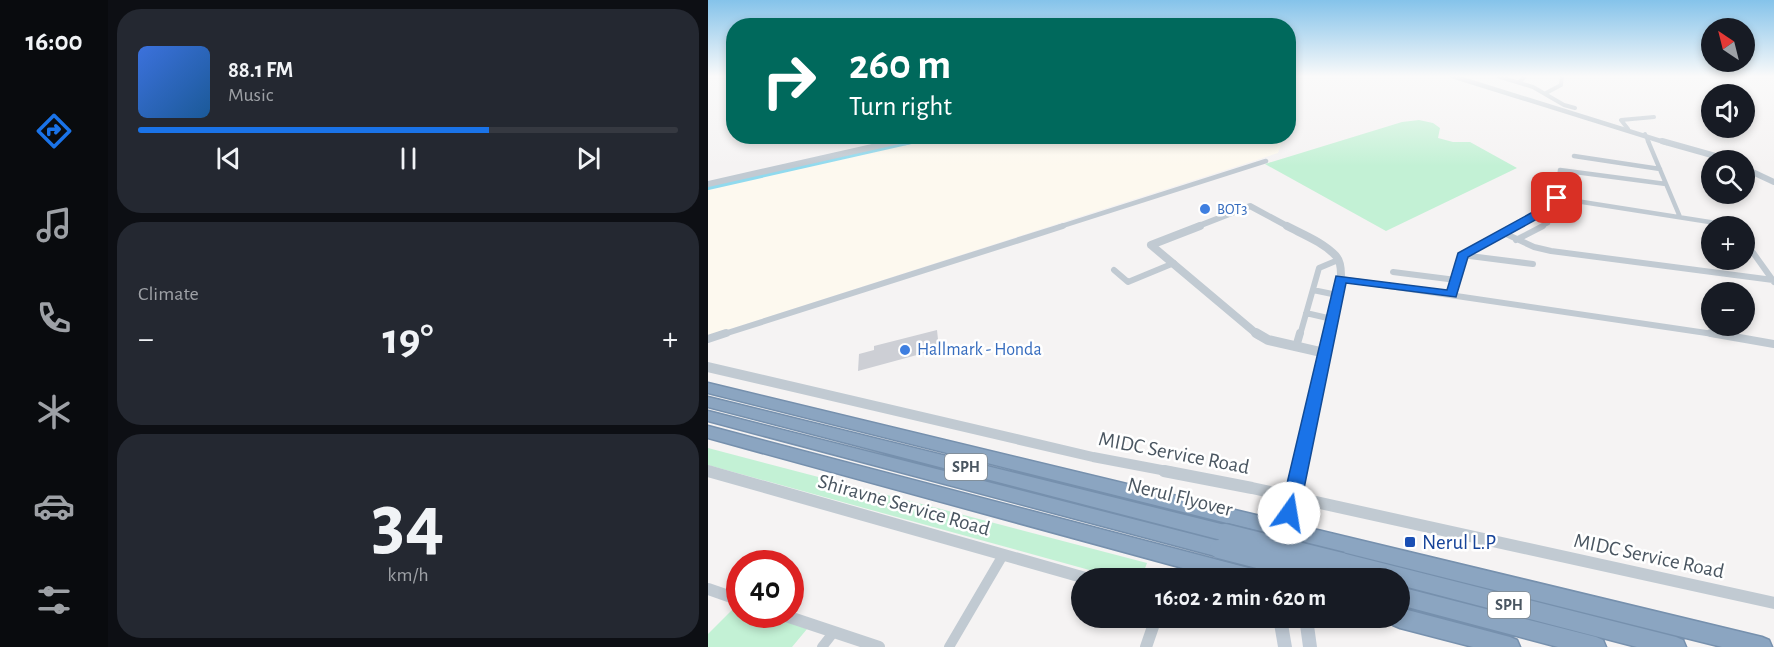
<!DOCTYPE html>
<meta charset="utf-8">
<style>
body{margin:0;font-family:"Alegreya Sans",sans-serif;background:#242831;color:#f1f3f6;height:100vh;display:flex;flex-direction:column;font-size:22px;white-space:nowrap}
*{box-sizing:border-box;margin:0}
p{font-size:20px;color:#9ea1a6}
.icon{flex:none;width:33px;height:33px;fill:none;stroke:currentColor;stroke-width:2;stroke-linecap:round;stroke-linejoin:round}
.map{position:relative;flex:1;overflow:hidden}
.sheet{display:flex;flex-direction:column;gap:9px;padding:9px;background:#0d0f14;width:600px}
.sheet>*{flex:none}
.top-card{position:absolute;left:18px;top:18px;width:570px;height:126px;border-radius:24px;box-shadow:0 3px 9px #0003;background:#00695c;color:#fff;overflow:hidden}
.needle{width:39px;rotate:325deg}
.tools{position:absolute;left:993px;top:18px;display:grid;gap:12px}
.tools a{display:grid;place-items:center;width:54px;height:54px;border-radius:50%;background:#171b24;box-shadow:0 3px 9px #0003;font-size:30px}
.speed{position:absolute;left:18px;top:550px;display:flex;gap:12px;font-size:30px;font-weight:700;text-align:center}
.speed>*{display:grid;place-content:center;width:78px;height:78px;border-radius:50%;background:#171b24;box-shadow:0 3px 9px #0003;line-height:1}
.speed .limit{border:9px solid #d22;background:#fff;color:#111}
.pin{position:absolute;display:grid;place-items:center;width:51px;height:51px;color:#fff;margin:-26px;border-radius:12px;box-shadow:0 3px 9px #0006}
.me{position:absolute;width:66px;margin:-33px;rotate:13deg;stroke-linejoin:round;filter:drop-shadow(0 0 4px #0008)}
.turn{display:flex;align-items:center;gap:21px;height:126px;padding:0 24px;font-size:27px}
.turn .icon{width:78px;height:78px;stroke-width:2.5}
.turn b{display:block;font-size:42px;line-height:51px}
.big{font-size:45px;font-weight:600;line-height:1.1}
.sheet .tile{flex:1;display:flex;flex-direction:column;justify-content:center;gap:9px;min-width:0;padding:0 21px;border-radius:24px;background:#242831}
.sheet .dial{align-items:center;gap:0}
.dial b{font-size:78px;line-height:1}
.song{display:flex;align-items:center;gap:18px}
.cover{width:72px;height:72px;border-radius:9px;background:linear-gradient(135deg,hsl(220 70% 55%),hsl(210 70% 35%))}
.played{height:6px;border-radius:3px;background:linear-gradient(90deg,#1a73e8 65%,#363941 65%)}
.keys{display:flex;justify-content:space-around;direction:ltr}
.heat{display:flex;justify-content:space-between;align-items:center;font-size:33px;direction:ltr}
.trip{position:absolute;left:363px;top:568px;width:339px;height:60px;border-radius:30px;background:#171b24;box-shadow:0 3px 9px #0003;font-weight:600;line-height:60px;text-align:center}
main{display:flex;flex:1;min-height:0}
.tab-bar{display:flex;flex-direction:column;width:108px;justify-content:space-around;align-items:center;background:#090b0e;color:#9ea1a6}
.tab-bar .icon{width:42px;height:42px}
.tab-bar .active{color:#1a73e8}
.tab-bar b{font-size:27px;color:#f1f3f6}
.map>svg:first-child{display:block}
</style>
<main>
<nav class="tab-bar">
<b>16:00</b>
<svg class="icon active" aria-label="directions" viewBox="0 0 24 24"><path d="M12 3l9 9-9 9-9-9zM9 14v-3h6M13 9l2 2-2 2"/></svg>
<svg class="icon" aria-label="music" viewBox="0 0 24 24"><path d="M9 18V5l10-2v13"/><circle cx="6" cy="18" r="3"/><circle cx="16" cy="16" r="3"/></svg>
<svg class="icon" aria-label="phone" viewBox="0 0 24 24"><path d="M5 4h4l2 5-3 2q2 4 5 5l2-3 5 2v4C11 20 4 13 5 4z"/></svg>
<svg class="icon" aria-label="climate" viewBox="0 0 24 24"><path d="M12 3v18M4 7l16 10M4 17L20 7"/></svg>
<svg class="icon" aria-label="car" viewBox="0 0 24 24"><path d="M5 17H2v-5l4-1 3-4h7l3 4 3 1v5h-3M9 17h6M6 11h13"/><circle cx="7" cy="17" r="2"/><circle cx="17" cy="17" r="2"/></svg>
<svg class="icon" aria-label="filters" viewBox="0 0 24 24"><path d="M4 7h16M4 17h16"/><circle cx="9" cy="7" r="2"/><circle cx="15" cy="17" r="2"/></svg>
</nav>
<section class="sheet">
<div class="tile">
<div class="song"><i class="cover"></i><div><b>88.1 FM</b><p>Music</p></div></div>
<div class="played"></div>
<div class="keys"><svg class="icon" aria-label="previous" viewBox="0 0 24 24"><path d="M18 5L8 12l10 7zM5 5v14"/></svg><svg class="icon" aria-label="pause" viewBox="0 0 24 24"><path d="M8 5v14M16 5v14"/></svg><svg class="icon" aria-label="next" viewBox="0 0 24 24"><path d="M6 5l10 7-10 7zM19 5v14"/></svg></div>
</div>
<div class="tile"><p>Climate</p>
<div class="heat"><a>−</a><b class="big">19°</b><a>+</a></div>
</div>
<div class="tile dial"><b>34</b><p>km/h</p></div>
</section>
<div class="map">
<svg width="1066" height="647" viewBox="0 0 1066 647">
<rect width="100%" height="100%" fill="#f5f3f3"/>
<!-- commercial -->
<path fill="#fdf9ef" d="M230,137H576L570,153L0,336V187Z"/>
<!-- green -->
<path fill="#c3f1d5" d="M711,120L725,123L732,128L730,138L745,142H762L809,168L678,231L557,164L694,122Z
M0,448L439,563L433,579H414L0,465Z
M31,603L32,615H62L99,629L84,647H0V634Z"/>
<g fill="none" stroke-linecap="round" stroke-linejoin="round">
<!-- canal-far1 -->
<path stroke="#90daee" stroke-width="4.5" d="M197,143L226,136"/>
<!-- canal -->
<path stroke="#90daee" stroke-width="6" d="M0,187L203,141"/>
</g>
<!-- building -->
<path fill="#cdcfd5" d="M229,330L231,349L150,371L151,354L166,350V346Z"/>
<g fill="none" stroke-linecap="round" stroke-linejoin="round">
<defs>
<path id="motorway" d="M0,383L1054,637L1061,640L1064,647H1014L0,393Z
M0,397L517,525L523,527L526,533L523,539L517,541L0,407Z
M0,411L511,541L517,543L520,549L517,555L511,557L0,421Z
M0,426L548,570L554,573L557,579H515L0,438Z
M634,553L968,637L975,640L978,647H929L692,585V579C669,579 649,576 628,568L625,562L628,556Z
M692,587L888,637L895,640L898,647H850L692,605Z
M692,608L802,637L809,640L812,647H765L692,628L685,625L682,618H692Z"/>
</defs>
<!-- motorway casing -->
<use href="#motorway" stroke="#7690ad" stroke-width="3"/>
<!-- minor-far4 -->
<path stroke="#c1cad2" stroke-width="4" d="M789,76L825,87L856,105L867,108
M811,82L818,76
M838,93L853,85L854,76
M920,129L913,120L946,117
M937,134L941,143"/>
<!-- minor-far3 -->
<path stroke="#c1cad2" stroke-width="4.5" d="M940,141L972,217
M866,156L952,169
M849,198L1027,226
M827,215L840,223L832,227
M351,227L558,161
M805,227L827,215L849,198L852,170L958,184"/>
<!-- minor-far2 -->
<path stroke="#c1cad2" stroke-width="6" d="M1025,226H1027
M796,233L826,247L843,251L1065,280
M808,240L835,226
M1036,240L1066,282
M754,255L825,264
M406,270L420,282L466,263
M685,272L748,280
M633,279L1012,335
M605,290L629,295
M744,294L754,255L808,226
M598,313L624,319
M13,335L355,226
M592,335L611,268L630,260"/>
<!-- minor-far1 -->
<path stroke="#c1cad2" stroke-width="8" d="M1003,333L1066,344
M0,339L18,333
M588,347L592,333"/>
<!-- minor -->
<path stroke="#c1cad2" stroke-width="10" d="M114,647L125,633
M241,647L295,555"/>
<!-- tertiary-far4 -->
<path stroke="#c1cad2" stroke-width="4.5" d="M744,76L959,143
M184,143L214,136"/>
<!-- tertiary-far3 -->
<path stroke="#c1cad2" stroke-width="6" d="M954,141L1018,159
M1036,168L1066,182
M0,184L191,141
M488,227L542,206L581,227"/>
<!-- tertiary-far2 -->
<path stroke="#c1cad2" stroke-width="8" d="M492,226L443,245L550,335
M579,226C594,234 615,242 628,256C641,271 625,317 621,335"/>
<!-- tertiary-far1 -->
<path stroke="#c1cad2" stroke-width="10" d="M548,333L560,340L617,353
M617,353L621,333
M0,367L385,457L464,472
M0,471L5,472
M590,472L617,353"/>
<!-- tertiary -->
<path stroke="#c1cad2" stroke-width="12" d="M0,471L381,579
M456,471L544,488L1066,603
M578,529L591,471
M0,589L32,600
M75,615L171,647
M438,647L448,618"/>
<!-- secondary -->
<path fill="#c1cbd6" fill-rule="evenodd" d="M763,79L765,81L760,82L758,81Z
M565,618H579L584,647H570Z
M591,618H605L609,647H595Z"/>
<!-- motorway -->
<use href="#motorway" fill="#8ba5c1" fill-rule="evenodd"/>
<defs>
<path id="motorway-bridge" d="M517,533L634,562
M511,549L627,579"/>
</defs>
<!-- motorway-bridge casing -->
<use href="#motorway-bridge" stroke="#7690ad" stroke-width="21" stroke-linecap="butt"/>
<!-- motorway-bridge -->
<use href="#motorway-bridge" stroke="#8ba5c1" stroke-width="18"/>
</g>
<!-- sky -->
<linearGradient id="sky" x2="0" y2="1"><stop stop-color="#85c3ea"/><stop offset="0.46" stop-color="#fafafa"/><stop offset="1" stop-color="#fafafa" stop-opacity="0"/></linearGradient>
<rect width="1066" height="166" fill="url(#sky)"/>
<!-- route -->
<path fill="#1a73e8" stroke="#114b97" stroke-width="1.5" d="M846,196L854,198L831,218L760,257L748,297L638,283L591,513L588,519L581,521L574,519L572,513L628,276L739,290L750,253L823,213Z"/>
<!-- markers -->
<g fill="#3f7fe0" stroke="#fff" stroke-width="2">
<circle cx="497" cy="209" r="6"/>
<circle cx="197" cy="350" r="6"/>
</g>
<rect fill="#1a4fb4" stroke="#fff" stroke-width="2" x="696" y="536" width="12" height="12" rx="3"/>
<g text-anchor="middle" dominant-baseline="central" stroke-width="5" stroke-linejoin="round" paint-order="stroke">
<!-- far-shop labels -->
<g font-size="15" fill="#366cbe" stroke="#fff" text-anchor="start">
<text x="509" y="209">BOT3</text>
</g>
<!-- shield labels -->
<g fill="#fff" stroke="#808990" stroke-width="1.5">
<rect x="237" y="454" width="42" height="26" rx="4.5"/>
<rect x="780" y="592" width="42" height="26" rx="4.5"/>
</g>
<g font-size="16" font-weight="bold" fill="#4a5661">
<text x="258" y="467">SPH</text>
<text x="801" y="605">SPH</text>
</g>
<!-- shop labels -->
<g font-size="18" fill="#366cbe" stroke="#fff" text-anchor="start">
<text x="209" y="350">Hallmark - Honda</text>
</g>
<!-- near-street labels -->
<g font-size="21" fill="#4a5661" stroke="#fff">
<text transform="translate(466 453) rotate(11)">MIDC Service Road</text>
<text transform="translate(472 497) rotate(14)">Nerul Flyover</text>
<text transform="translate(196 505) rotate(16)">Shiravne Service Road</text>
<text transform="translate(941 556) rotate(12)">MIDC Service Road</text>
</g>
<!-- near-transit labels -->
<g font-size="21" fill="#164399" stroke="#fff" text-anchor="start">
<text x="714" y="542">Nerul L.P</text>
</g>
</g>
</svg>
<div class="tools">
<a><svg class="needle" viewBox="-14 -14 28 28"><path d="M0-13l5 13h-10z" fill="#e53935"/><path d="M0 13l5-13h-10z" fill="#9ea1a6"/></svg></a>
<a><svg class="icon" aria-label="sound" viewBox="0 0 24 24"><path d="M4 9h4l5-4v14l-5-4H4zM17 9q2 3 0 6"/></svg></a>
<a><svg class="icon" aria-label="search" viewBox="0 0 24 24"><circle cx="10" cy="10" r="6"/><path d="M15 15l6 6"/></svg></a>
<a>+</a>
<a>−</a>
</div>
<div class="speed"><div class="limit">40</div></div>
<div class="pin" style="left:849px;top:198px;background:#d93025"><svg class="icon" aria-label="arrive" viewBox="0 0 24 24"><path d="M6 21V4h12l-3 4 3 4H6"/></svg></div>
<svg class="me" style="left:581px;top:513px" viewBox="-20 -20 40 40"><circle r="19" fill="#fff"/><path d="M0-13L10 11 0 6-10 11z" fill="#1a73e8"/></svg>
<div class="trip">16:02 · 2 min · 620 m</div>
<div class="top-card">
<div class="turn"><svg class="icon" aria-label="right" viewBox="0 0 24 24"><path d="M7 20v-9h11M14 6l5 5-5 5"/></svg><div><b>260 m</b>Turn right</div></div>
</div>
</div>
</main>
